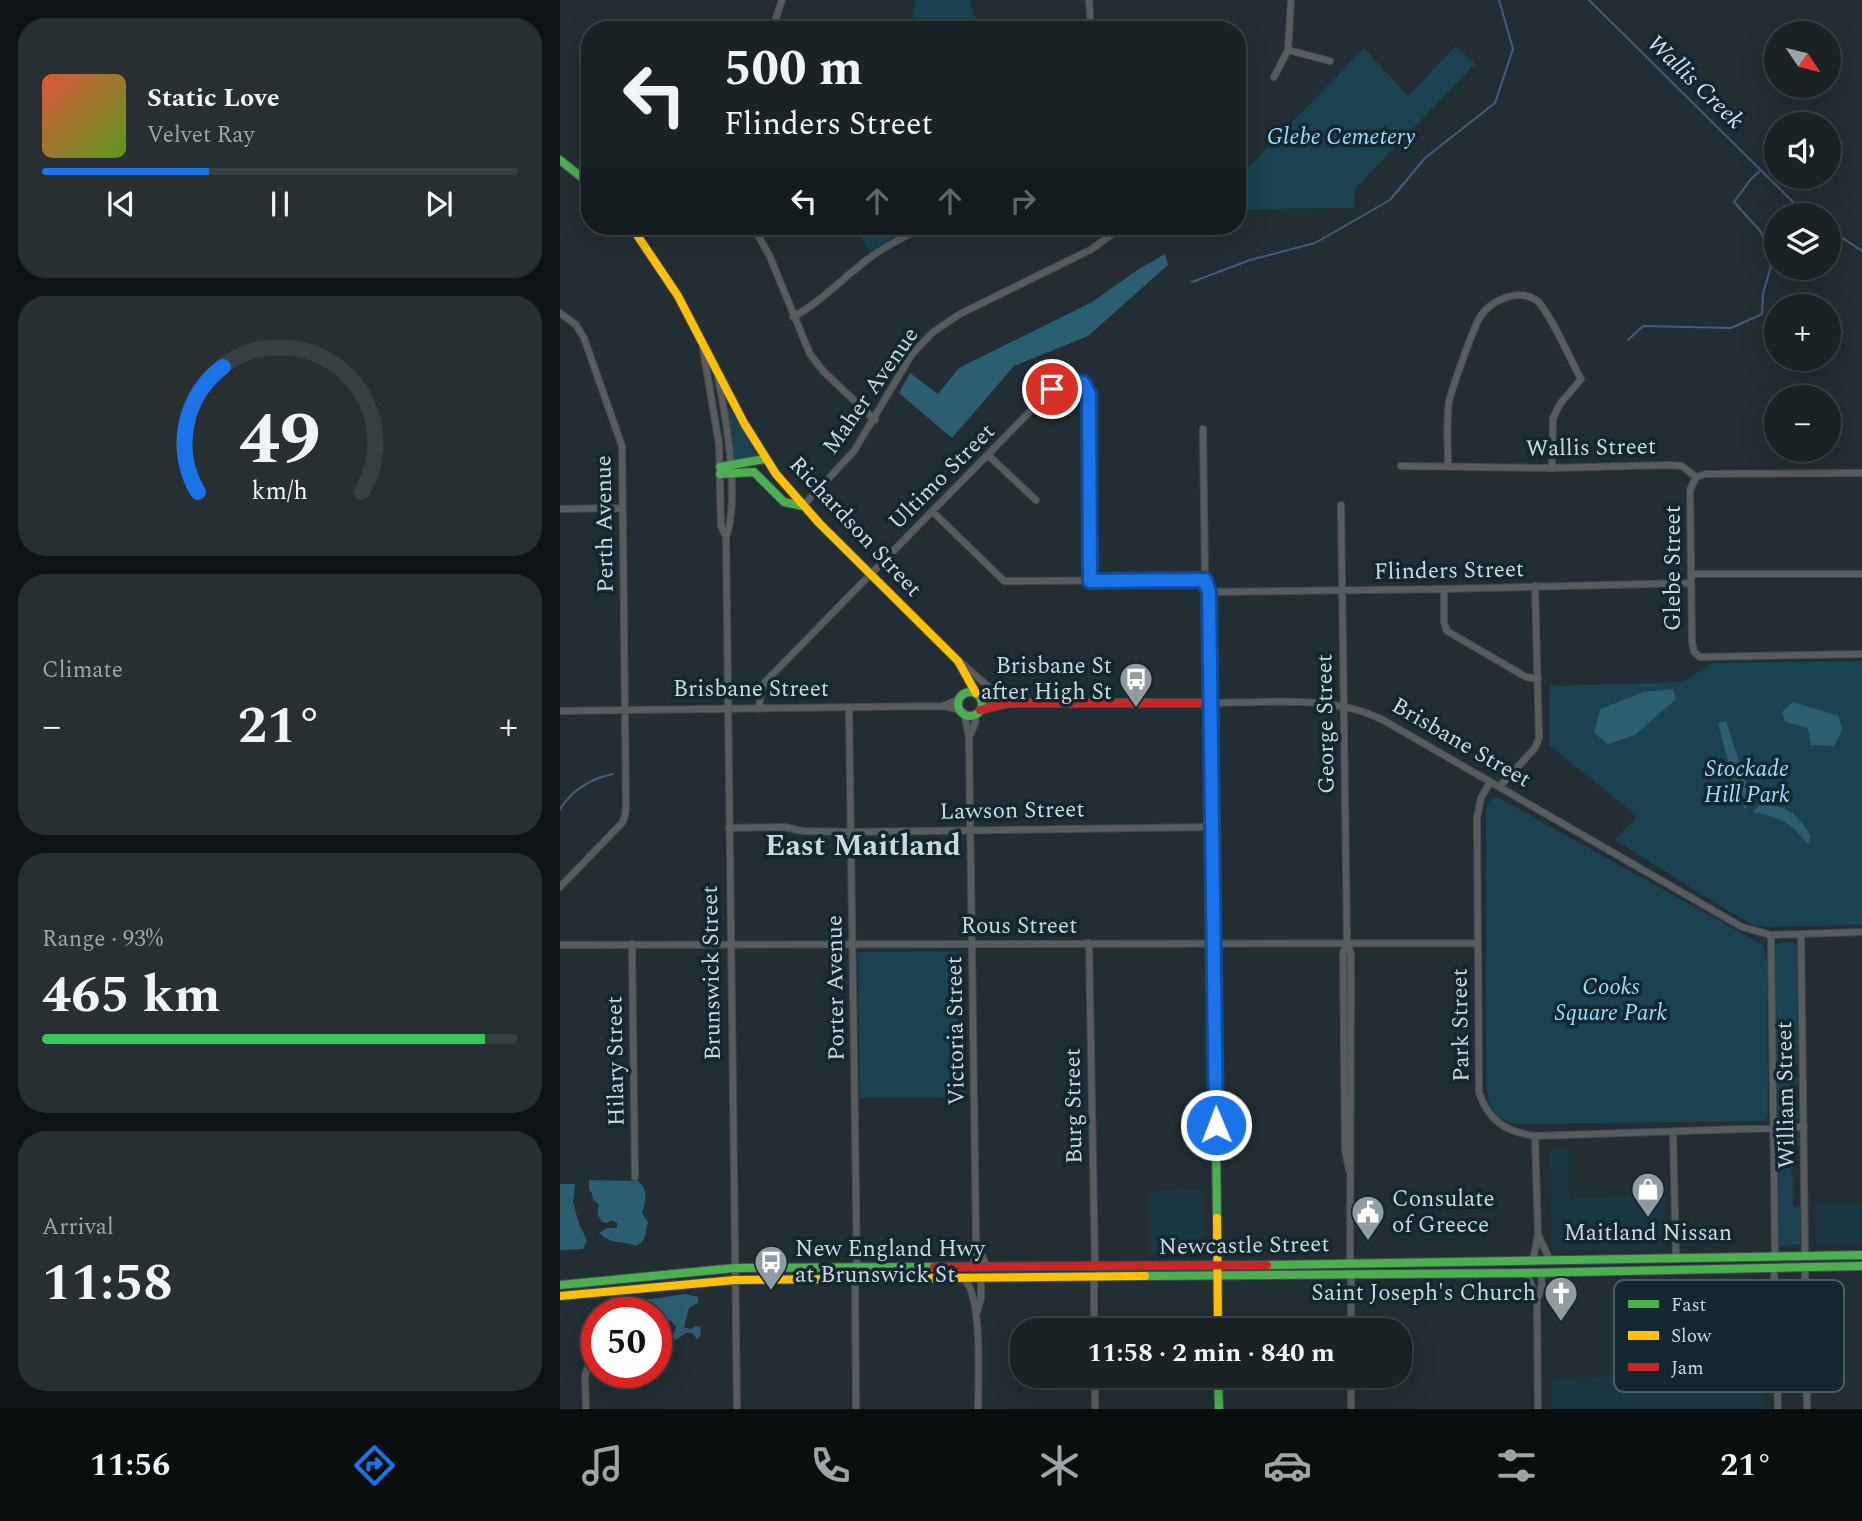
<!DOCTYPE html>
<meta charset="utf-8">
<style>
body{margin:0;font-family:Spectral,serif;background:#272f32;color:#f1f3f6;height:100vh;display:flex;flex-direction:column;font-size:26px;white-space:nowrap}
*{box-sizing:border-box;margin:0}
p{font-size:23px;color:#9fa4a7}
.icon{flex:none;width:38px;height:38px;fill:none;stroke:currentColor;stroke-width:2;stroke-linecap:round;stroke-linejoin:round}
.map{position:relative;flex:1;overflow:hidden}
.sheet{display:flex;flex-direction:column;gap:18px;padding:18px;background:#0e1315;width:560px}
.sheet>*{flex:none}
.banner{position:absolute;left:21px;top:21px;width:665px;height:214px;border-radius:28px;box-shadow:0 7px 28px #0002,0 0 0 2px #383f43;background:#1a2226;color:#f1f3f6;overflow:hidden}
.needle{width:46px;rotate:125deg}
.tools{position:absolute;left:1204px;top:21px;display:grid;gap:14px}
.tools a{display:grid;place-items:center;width:77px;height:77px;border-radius:50%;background:#1a2226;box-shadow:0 7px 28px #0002,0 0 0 2px #383f43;font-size:35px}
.speed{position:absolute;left:21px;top:1297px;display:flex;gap:14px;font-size:35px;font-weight:700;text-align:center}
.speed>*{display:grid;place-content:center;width:91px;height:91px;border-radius:50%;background:#1a2226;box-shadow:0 7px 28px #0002,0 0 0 2px #383f43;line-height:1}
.speed .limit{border:10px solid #d22;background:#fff;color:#111}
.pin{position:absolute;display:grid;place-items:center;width:60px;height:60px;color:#fff;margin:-30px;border:4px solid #fff;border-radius:50%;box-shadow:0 2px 7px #0007}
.me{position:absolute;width:77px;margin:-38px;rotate:359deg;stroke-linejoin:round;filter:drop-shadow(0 0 5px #0008)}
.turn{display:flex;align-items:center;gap:24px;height:147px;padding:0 28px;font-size:32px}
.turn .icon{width:91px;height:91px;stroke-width:2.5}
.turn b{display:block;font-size:49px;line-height:60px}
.lanes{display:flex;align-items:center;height:66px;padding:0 28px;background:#0003;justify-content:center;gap:35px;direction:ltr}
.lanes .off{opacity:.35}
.big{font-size:52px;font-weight:700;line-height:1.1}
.sheet .tile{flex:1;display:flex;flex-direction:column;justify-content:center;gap:10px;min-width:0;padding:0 24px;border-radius:28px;background:#272f32}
.sheet .dial{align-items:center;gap:0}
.dial svg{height:182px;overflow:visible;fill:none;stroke:#383f43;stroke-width:7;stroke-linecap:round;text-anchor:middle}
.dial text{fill:#f1f3f6;stroke:none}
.song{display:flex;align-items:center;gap:21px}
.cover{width:84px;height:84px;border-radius:10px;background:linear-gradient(135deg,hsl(10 70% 55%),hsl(90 70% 35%))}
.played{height:7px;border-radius:4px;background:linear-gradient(90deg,#1a73e8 35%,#383f43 35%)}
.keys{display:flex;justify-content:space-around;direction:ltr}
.heat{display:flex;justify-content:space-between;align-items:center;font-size:38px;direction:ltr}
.charge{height:10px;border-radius:5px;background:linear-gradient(90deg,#34c759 93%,#383f43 0)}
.trip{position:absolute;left:450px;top:1318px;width:402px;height:70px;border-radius:28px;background:#1a2226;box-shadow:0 7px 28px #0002,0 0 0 2px #383f43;font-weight:700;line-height:70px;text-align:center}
.dock{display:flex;height:112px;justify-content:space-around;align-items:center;background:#0a0e0f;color:#9fa4a7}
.dock .icon{width:49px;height:49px}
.dock .current{color:#1a73e8}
.dock b{font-size:32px;color:#f1f3f6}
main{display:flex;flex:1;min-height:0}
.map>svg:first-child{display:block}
</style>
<main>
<section class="sheet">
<div class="tile">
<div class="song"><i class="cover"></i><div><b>Static Love</b><p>Velvet Ray</p></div></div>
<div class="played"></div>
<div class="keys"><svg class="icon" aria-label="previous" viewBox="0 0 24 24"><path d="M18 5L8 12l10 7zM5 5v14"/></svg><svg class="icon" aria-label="pause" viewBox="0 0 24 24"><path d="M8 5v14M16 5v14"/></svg><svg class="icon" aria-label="next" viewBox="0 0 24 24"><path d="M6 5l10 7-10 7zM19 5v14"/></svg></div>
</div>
<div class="tile dial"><svg viewBox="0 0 100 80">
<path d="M14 69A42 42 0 1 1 86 69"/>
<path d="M14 69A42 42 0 0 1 25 14" stroke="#1a73e8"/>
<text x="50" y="56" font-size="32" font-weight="700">49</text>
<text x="50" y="72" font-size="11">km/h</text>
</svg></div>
<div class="tile"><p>Climate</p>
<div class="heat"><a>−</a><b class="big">21°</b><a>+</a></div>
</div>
<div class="tile"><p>Range · 93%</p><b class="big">465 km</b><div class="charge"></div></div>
<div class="tile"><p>Arrival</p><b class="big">11:58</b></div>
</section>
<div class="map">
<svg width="1302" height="1409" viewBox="0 0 1302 1409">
<rect width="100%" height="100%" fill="#222e33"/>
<!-- built -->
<path fill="#1a3641" d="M990,1150H1009V1198L1106,1195V1249L992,1251Z
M643,1189L644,1253L590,1255L588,1191Z
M1302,1203V1244L1256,1245V1204Z
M1203,1280L1204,1409H992V1379L1047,1376L1075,1362L1098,1363V1283Z"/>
<!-- green -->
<path fill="#1a4251" d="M356,0H409L420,30H338V28L351,27Z
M896,46L915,64L795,189L794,208L677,209V179L804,48L848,96Z
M293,226H333L338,234L310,252Z
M167,408H169L199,456L174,461Z
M1302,661V925L1206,927L1193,925L1168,911L1055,840L1077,816L989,745L990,686L1119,682L1127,680L1152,663Z
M934,798H939L1203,945L1207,960L1208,1118L1202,1121L955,1124C950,1122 943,1120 939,1117C922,1103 927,1069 926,1050V809L929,801Z
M1233,942L1237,947L1238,1060L1235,1065H1221L1217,1060L1215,947L1218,943Z
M298,952H400L403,955L405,1097L300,1098Z
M1234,1074L1238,1077V1083L1231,1091V1114L1237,1109L1239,1115L1236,1120H1223L1218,1117L1217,1078L1220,1075Z
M1222,1135H1235L1239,1138V1144L1232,1151L1233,1206L1235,1208L1240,1206V1245L1219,1246L1218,1140Z"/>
<!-- forest -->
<path fill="#2c5e72" d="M605,254L608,265L528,336L454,366L392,438L339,393L350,373L378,394L399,368L532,302L579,269Z
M1113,689L1116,699L1075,735L1048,744L1034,733L1040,709L1084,692Z
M1233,702L1279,716L1282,730L1274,746L1251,745L1248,728L1225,722L1222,712Z
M1166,721L1191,798L1185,810L1171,772L1158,723Z
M1201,804C1226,804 1240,816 1251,837L1248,844C1229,821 1222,818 1193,812Z
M29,1180L78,1181C89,1190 86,1201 82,1213L88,1222C84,1234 88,1240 76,1246C60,1239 55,1247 39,1233L47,1228H57V1223L51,1220L47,1223L42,1222L37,1214L39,1204L33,1200L32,1193L29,1190Z
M0,1184H15L13,1202L19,1224L27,1240L23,1249L0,1250Z
M125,1294L138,1297V1303L129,1308L124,1327L130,1329L137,1326L140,1327L141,1335L137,1339L132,1333H126L116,1340L112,1338L116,1327L110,1320L106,1325L96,1327V1312H37L50,1305Z"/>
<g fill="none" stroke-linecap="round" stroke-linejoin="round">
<!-- stream -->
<path stroke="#465a7e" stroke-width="2" d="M1029,0L1240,209L1249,215
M1269,229L1302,251
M632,282L690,260L755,243L830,200L865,158L935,103L953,49L939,0
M1068,340L1083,326L1171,328L1202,314L1203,294L1212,262L1201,232L1174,202L1191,179L1201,170
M0,809C12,790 32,778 53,774"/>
<defs>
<path id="street" d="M529,0L531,30
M212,30L222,0
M728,50L770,61
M714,77L728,50L731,0
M193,226L210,257L250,354L263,371L315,420
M0,313L16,325L24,338L62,446L66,805L65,816L62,823L0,887
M233,317C261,302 283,278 308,259C326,245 346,236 366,226
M143,349L159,444L161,526L166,537
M158,377C166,418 180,499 166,537L177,1409
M643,429L645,580L649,592L650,703C707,703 770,694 823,720L1182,927L1211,935L1302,932
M429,456L476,500
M841,466L992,468L1109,465L1122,466L1136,477
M888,467C888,446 886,423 889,402C891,391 914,326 920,317C931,300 958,288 976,300C988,308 1012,363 1021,379L1000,404L993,418L992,468
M1136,477L1130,490L1132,642L1134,652L1140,657L1302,654
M1136,477L1146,474L1302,473
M781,505L787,942L783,954L785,1149L789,1170
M243,506L294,451L352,354L373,332L400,314L532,249L563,226
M0,509L62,508
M372,511L444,581L645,580
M1131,574H1302
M884,589V622L887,631L966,677L978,679
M649,592L884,589L1131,583
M398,660L431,689
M383,706L400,699
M289,708L297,1268
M199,709L201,691L205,682L492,389L504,382L523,383L529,394L530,581
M0,711L383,706L401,710
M404,713L409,737L416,1240L427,1268
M410,735L415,724L416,714
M930,782L921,798L917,818L919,1093C929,1121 946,1132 975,1136L1244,1127
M939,787L975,748L979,738L975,586
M169,828L224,827L243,831L291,832L652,827
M1241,934L1245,1256
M1211,935L1215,1256
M529,943L535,1267
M787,943L791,954L790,1264
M72,944L75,1177
M0,945L918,943
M1113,1132L1116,1259
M978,1235L990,1260
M973,1262L978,1234L975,1136
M1245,1267L1247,1409
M414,1268L413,1249L416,1240
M1214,1268L1218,1409
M967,1273L977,1302L978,1409
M791,1275V1330
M534,1278V1330
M295,1279L296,1409
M404,1279C423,1296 418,1382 418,1409
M977,1300L982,1285L981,1273
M417,1312L421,1299V1279
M1216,1314L1245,1313
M535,1376V1409
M791,1376V1409
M26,1409L25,1376L29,1364"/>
<path id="fast" d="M0,160L30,184
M160,467L205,459
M160,474L194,472L224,502L243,506
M398 704a12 12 0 1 1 24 0a12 12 0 1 1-24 0Z
M419,696L446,702
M651,763L657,1218
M707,1265L1302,1255
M585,1276L967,1273L1302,1266
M0,1285L175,1268L374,1267
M658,1376L659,1409"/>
<path id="slow" d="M71,226L118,296L184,423L216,474L260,524L398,661L416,693
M657,1218L658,1330
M0,1296L175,1280L585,1276"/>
<path id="jam" d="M420,710L449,703H650L651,763
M374,1267L707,1265"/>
</defs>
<!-- street casing -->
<use href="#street" stroke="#424c50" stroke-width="8"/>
<!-- fast casing -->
<use href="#fast" stroke="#424c50" stroke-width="10"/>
<!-- slow casing -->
<use href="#slow" stroke="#424c50" stroke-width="10"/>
<!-- jam casing -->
<use href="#jam" stroke="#424c50" stroke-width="10"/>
<!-- street -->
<use href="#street" stroke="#585c5e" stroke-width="6"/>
<!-- fast -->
<use href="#fast" stroke="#4caf50" stroke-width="8"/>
<!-- slow -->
<use href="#slow" stroke="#ffc107" stroke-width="8"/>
<!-- jam -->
<use href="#jam" stroke="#c62828" stroke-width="8"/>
</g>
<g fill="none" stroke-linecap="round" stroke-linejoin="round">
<defs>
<path id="route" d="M492,389L504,382L523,383L529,394L530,581L645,580L649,592L656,1125"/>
</defs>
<!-- route casing -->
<use href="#route" stroke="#114b97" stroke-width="18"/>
<!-- route -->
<use href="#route" stroke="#1a73e8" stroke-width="12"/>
</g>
<!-- icons -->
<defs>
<symbol id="bus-pin" viewBox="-11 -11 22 30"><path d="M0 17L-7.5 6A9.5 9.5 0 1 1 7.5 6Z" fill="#909ca2" stroke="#12272f"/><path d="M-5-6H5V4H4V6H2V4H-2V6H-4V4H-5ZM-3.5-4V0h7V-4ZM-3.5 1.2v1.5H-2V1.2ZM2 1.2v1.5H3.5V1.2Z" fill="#fff"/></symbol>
<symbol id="shop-pin" viewBox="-11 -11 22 30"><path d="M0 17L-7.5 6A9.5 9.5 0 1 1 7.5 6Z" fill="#909ca2" stroke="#12272f"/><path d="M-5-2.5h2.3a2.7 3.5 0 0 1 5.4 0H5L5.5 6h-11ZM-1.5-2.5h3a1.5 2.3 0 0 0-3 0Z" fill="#fff"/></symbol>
<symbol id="civic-pin" viewBox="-11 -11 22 30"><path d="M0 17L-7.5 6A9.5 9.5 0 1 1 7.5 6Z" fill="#909ca2" stroke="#12272f"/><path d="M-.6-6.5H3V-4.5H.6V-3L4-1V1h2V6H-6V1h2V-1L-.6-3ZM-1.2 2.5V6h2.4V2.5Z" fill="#fff"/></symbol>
<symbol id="church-pin" viewBox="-11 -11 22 30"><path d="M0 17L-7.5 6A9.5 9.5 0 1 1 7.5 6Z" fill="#909ca2" stroke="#12272f"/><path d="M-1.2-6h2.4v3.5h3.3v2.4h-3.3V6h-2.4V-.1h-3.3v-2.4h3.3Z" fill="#fff"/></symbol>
</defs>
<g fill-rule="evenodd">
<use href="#bus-pin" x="557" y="660" width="38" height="52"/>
<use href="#shop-pin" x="1069" y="1170" width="38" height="52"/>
<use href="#civic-pin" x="789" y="1193" width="38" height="52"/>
<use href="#bus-pin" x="192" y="1243" width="38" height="52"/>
<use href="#church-pin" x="982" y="1274" width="38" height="52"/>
</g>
<g text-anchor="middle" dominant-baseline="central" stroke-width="7" stroke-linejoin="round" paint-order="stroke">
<!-- park labels -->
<g font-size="23" font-style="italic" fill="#9bdefb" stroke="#12272f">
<text x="781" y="137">Glebe Cemetery</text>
<text x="1187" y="769">Stockade<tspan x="1187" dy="26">Hill Park</tspan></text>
<text x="1051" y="987">Cooks<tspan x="1051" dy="26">Square Park</tspan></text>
</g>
<!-- street labels -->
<g font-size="23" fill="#cbd8dd" stroke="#12272f">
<text transform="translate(311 391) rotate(-55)">Maher Avenue</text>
<text transform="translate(1031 448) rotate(-1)">Wallis Street</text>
<text transform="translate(382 477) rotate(-45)">Ultimo Street</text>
<text transform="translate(45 524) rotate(-91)">Perth Avenue</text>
<text transform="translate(295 527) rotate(47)">Richardson Street</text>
<text transform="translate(1113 568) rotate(-90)">Glebe Street</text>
<text transform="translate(889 571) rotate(-1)">Flinders Street</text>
<text x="191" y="689">Brisbane Street</text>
<text transform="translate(766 724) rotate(-91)">George Street</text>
<text transform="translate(901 743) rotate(30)">Brisbane Street</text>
<text transform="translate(452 811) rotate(-1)">Lawson Street</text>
<text x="459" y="926">Rous Street</text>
<text transform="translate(152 973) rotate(-91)">Brunswick Street</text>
<text transform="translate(276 988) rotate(-91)">Porter Avenue</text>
<text transform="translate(901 1025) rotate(-91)">Park Street</text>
<text transform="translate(396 1031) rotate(-91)">Victoria Street</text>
<text transform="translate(56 1061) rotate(-91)">Hilary Street</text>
<text transform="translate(1226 1095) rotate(-91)">William Street</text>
<text transform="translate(514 1106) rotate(-91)">Burg Street</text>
<text transform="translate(684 1246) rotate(-1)">Newcastle Street</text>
</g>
<!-- poi labels -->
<g font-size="23" fill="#cbd8dd" stroke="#12272f" text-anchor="end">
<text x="552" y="666">Brisbane St<tspan x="552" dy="26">after High St</tspan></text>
<text x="832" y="1199" text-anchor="start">Consulate<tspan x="832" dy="26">of Greece</tspan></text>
<text x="1088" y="1233" text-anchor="middle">Maitland Nissan</text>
<text x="235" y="1249" text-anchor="start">New England Hwy<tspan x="235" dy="26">at Brunswick St</tspan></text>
<text x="976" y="1293">Saint Joseph's Church</text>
</g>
<!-- water labels -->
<g font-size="24" font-style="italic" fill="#d2e0fb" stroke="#12272f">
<text transform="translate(1135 82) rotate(44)">Wallis Creek</text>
</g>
<!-- district labels -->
<g font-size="30" font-weight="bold" fill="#cbd8dd" stroke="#12272f">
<text x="303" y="846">East Maitland</text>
</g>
</g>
<!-- legend -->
<rect x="1054" y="1280" width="230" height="112" rx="10" fill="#12272f" stroke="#4a5c63" stroke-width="2"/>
<rect x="1068" y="1300" width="31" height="8" fill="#4caf50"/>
<rect x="1068" y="1331" width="31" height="9" fill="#ffc107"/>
<rect x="1068" y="1363" width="31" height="8" fill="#c62828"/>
<g font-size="19" fill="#cbd8dd">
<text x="1111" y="1311">Fast</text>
<text x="1111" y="1342">Slow</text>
<text x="1111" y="1374">Jam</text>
</g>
</svg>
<div class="tools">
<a><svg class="needle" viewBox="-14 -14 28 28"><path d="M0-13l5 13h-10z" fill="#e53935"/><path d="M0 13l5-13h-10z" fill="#9fa4a7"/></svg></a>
<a><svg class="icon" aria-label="sound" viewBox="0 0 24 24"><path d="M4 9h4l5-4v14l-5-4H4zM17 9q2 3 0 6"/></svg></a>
<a><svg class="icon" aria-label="layers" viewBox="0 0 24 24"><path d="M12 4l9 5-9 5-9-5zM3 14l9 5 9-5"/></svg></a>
<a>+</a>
<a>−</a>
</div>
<div class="speed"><div class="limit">50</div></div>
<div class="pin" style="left:492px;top:389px;background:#d93025"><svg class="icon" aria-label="arrive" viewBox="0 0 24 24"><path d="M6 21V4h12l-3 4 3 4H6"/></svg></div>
<svg class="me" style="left:656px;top:1125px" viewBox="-20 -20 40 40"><circle r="17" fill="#1a73e8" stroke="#fff" stroke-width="3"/><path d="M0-11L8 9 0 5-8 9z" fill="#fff"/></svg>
<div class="trip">11:58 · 2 min · 840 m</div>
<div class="banner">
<div class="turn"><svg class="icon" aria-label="left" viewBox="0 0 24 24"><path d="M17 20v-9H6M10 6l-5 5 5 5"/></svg><div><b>500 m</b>Flinders Street</div></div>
<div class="lanes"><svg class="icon" aria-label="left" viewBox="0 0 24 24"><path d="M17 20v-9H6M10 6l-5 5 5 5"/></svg><svg class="icon off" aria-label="ahead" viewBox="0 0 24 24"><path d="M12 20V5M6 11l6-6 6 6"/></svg><svg class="icon off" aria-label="ahead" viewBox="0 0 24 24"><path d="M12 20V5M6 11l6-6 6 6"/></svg><svg class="icon off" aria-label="right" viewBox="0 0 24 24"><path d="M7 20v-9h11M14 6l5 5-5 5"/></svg></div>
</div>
</div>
</main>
<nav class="dock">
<b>11:56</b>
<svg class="icon current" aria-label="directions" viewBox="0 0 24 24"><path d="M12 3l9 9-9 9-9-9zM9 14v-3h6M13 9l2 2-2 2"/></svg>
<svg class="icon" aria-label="music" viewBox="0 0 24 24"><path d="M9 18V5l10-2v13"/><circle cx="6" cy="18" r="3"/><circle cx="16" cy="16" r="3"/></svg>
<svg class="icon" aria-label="phone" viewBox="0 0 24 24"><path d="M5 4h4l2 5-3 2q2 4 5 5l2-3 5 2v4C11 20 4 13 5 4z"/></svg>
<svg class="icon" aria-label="climate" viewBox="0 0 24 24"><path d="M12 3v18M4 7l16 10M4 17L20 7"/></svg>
<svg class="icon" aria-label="car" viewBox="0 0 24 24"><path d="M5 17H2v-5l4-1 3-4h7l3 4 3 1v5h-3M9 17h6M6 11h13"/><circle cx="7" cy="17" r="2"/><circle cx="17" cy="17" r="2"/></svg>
<svg class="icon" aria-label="filters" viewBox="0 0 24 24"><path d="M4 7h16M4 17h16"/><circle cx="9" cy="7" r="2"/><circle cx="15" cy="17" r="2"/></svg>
<b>21°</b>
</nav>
